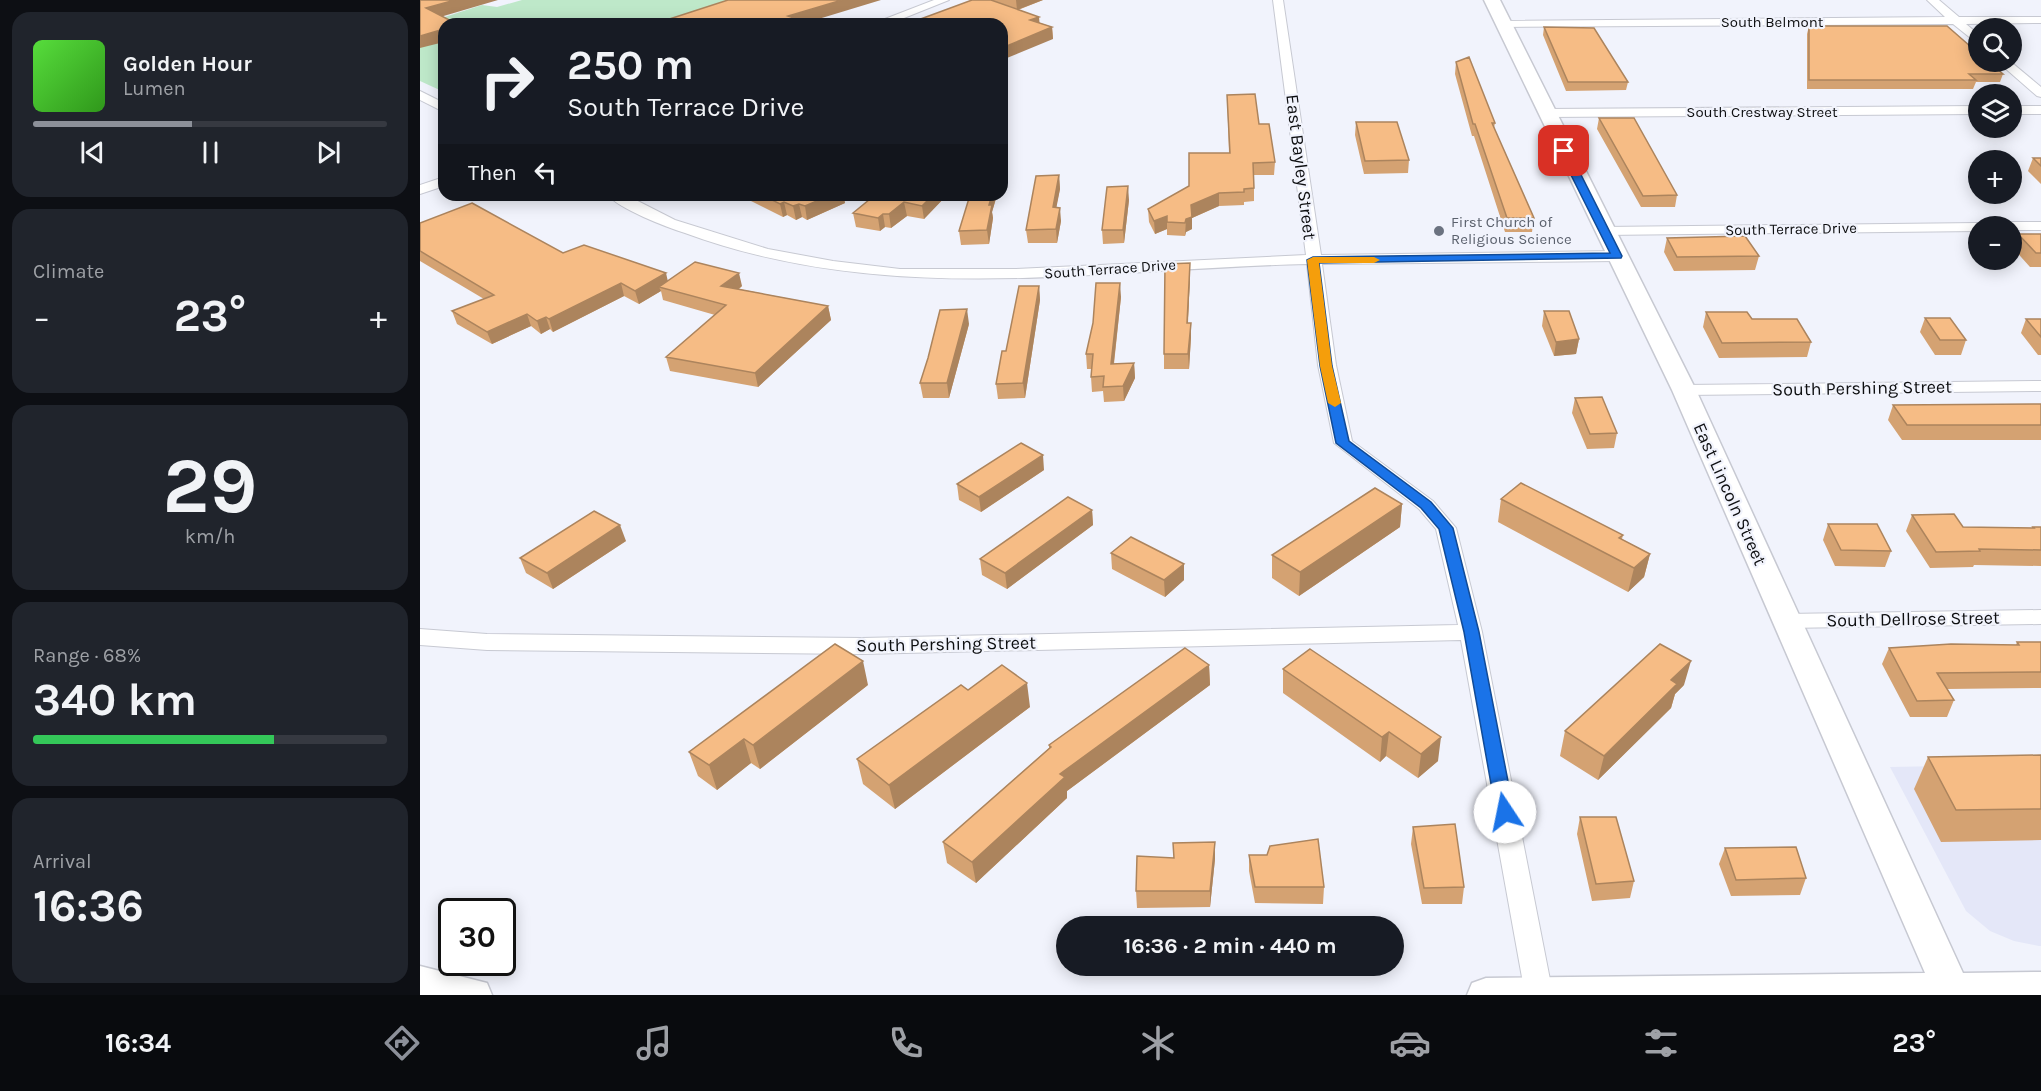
<!DOCTYPE html>
<meta charset="utf-8">
<style>
body{margin:0;font-family:Karla,sans-serif;background:#20242c;color:#f1f3f6;height:100vh;display:flex;flex-direction:column;font-size:22px;white-space:nowrap}
*{box-sizing:border-box;margin:0}
p{font-size:20px;color:#9ea1a6}
.icon{flex:none;width:33px;height:33px;fill:none;stroke:currentColor;stroke-width:2;stroke-linecap:round;stroke-linejoin:round}
.map{position:relative;flex:1;overflow:hidden}
.sheet{display:flex;flex-direction:column;gap:12px;padding:12px;background:#0d0f14;width:420px}
.sheet>*{flex:none}
.banner{position:absolute;left:18px;top:18px;width:570px;height:183px;border-radius:18px;box-shadow:0 3px 15px #0003;background:#171b24;color:#f1f3f6;overflow:hidden}
.fabs{position:absolute;left:1548px;top:18px;display:grid;gap:12px}
.fabs a{display:grid;place-items:center;width:54px;height:54px;border-radius:50%;background:#171b24;box-shadow:0 3px 15px #0003;font-size:30px}
.speed{position:absolute;left:18px;top:898px;display:flex;gap:12px;font-size:30px;font-weight:700;text-align:center}
.speed>*{display:grid;place-content:center;width:78px;height:78px;border-radius:50%;background:#171b24;box-shadow:0 3px 15px #0003;line-height:1}
.speed .limit{border:3px solid #111;border-radius:9px;background:#fff;color:#111}
.pin{position:absolute;display:grid;place-items:center;width:51px;height:51px;color:#fff;margin:-26px;border-radius:12px;box-shadow:0 3px 9px #0006}
.me{position:absolute;width:66px;margin:-33px;rotate:349deg;stroke-linejoin:round;filter:drop-shadow(0 0 4px #0008)}
.turn{display:flex;align-items:center;gap:21px;height:126px;padding:0 30px;font-size:27px}
.turn .icon{width:78px;height:78px;stroke-width:2.5}
.turn b{display:block;font-size:42px;line-height:51px}
.then{display:flex;align-items:center;height:57px;padding:0 30px;background:#0003;gap:12px;font-size:22px}
.big{font-size:45px;font-weight:700;line-height:1.1}
.sheet .widget{flex:1;display:flex;flex-direction:column;justify-content:center;gap:9px;min-width:0;padding:0 21px;border-radius:18px;background:#20242c}
.sheet .dial{align-items:center;gap:0}
.dial b{font-size:78px;line-height:1}
.song{display:flex;align-items:center;gap:18px}
.cover{width:72px;height:72px;border-radius:9px;background:linear-gradient(135deg,hsl(110 70% 55%),hsl(110 70% 35%))}
.played{height:6px;border-radius:3px;background:linear-gradient(90deg,#8c9099 45%,#363941 45%)}
.keys{display:flex;justify-content:space-around;direction:ltr}
.heat{display:flex;justify-content:space-between;align-items:center;font-size:33px;direction:ltr}
.charge{height:9px;border-radius:4px;background:linear-gradient(90deg,#34c759 68%,#363941 0)}
.trip{position:absolute;left:636px;top:916px;width:348px;height:60px;border-radius:30px;background:#171b24;box-shadow:0 3px 15px #0003;font-weight:700;line-height:60px;text-align:center}
.menu{display:flex;height:96px;justify-content:space-around;align-items:center;background:#090b0e;color:#9ea1a6}
.menu .icon{width:42px;height:42px}
.menu .active{color:#8c9099}
.menu b{font-size:27px;color:#f1f3f6}
main{display:flex;flex:1;min-height:0}
.map>svg:first-child{display:block}
</style>
<main>
<section class="sheet">
<div class="widget">
<div class="song"><i class="cover"></i><div><b>Golden Hour</b><p>Lumen</p></div></div>
<div class="played"></div>
<div class="keys"><svg class="icon" aria-label="previous" viewBox="0 0 24 24"><path d="M18 5L8 12l10 7zM5 5v14"/></svg><svg class="icon" aria-label="pause" viewBox="0 0 24 24"><path d="M8 5v14M16 5v14"/></svg><svg class="icon" aria-label="next" viewBox="0 0 24 24"><path d="M6 5l10 7-10 7zM19 5v14"/></svg></div>
</div>
<div class="widget"><p>Climate</p>
<div class="heat"><a>−</a><b class="big">23°</b><a>+</a></div>
</div>
<div class="widget dial"><b>29</b><p>km/h</p></div>
<div class="widget"><p>Range · 68%</p><b class="big">340 km</b><div class="charge"></div></div>
<div class="widget"><p>Arrival</p><b class="big">16:36</b></div>
</section>
<div class="map">
<svg width="1621" height="995" viewBox="0 0 1621 995">
<rect width="100%" height="100%" fill="#f1f3fc"/>
<!-- built -->
<path fill="#e4e7f8" d="M1621,764V946H1619L1594,941L1570,931L1546,911L1470,767Z"/>
<!-- green -->
<path fill="#bee8c9" d="M102,0H336L262,24H24V92L0,81V25L62,5L77,7Z"/>
<g fill="none" stroke-linecap="round" stroke-linejoin="round">
<defs>
<path id="street" d="M514,0H529L469,24H452Z
M853,0H863L901,255L1197,251L1205,256L1197,261L902,264L916,365L932,441L1013,501L1036,528L1062,632L1133,995L1105,994L1041,640L442,654L67,650L0,645V629L67,634L442,638L1038,625L1016,529L999,509L914,443L898,365L887,264C676,269 469,308 265,233C246,227 199,209 188,195H206L255,220L348,249L413,261L480,269H596L886,255Z
M1507,0H1519L1539,17H1621V23L1546,24L1558,34V44L1533,24L1083,27L1077,24L1083,21L1525,17Z
M1578,62H1591L1621,87V97L1617,96Z
M0,91L24,103V112L0,100Z
M1558,106V114L1126,117L1120,113L1126,109Z
M1592,106H1621V114H1592Z
M24,177V186L0,194V185Z
M1587,222H1621V230H1592V226H1580Z
M1558,223L1565,226H1558V231L1184,235L1177,231L1184,227Z
M1621,381V391L1264,395L1258,394L1255,390L1258,386L1264,385Z
M1621,610V624L1366,628L1358,626L1355,621L1358,616L1366,614Z"/>
<path id="secondary" d="M1064,0H1080L1276,390L1543,973L1621,972V995H1047L1052,983L1066,978L1505,973L1252,390Z
M0,966L67,983L72,995H0Z"/>
</defs>
<!-- street casing -->
<use href="#street" stroke="#c7c9d2" stroke-width="2"/>
<!-- secondary casing -->
<use href="#secondary" stroke="#c7c9d2" stroke-width="3"/>
<!-- street -->
<use href="#street" fill="#fff" fill-rule="evenodd"/>
<!-- secondary -->
<use href="#secondary" fill="#fff" fill-rule="evenodd"/>
</g>
<!-- wall -->
<path fill="#d4a272" d="M552,0H623L598,10L620,23L632,27L633,39Z
M1389,26L1583,74L1580,82H1556L1553,89H1387V34Z
M1124,27L1208,82L1206,90L1146,91L1123,35Z
M1036,62L1075,123L1074,128L1114,218L1112,232H1085L1054,136H1052L1035,74Z
M807,95L839,124L855,162L854,175H834V201L824,202V205L799,206L772,218V229L766,232L765,236L747,235V229L735,234L729,222L728,209L769,186L809,153Z
M1179,118L1257,195L1255,207H1221L1177,129Z
M936,122L989,160L988,173L944,174L935,135Z
M1613,158H1621V184L1608,171Z
M639,175L640,189L636,207L641,221L637,243H608L606,230Z
M319,195H423L425,203L387,220L382,217L376,220L367,215L363,217Z
M455,195H527L504,219L487,216L471,228L465,227L460,231L436,227L433,213Z
M550,195H577L572,212L573,218L569,244L541,245L539,231Z
M709,200L704,243L683,244L682,230Z
M0,223L143,253L248,281L322,286L319,289L408,306L411,320L338,387L250,371L246,357L295,315L243,300L241,291L219,304L204,296L133,332L130,329L121,334L111,326L72,344L37,324L32,311L64,299L0,261Z
M1598,234H1621V267H1610L1593,248Z
M1247,238L1339,256L1335,270L1254,271L1244,252Z
M770,277L768,323H771V337L769,369H744V354Z
M619,286L620,300L605,398L578,399L576,384L586,351Z
M701,297L694,364L714,363L715,378L704,401L684,402L683,391L672,392L671,377V369H667L666,354Z
M1124,311L1159,339L1156,354L1134,356L1122,326Z
M1286,312L1332,319L1391,342L1387,357L1299,358L1283,327Z
M1505,318L1546,340L1541,355H1515L1500,332Z
M1606,319H1621V355H1618L1601,333Z
M549,324L529,398H503L500,383Z
M1155,398L1197,433L1194,448L1167,449L1152,413Z
M1621,404V440H1482L1468,420L1473,405Z
M624,470L561,512L539,500L537,484Z
M1081,499L1203,535L1202,539L1230,554L1224,577L1208,592L1078,522Z
M982,504L980,527L879,596L852,578V555Z
M672,510L673,525L587,589L562,575L560,559Z
M1492,515L1543,527L1612,528L1613,527H1621V566L1554,565L1553,567L1510,568L1486,531Z
M1408,524L1471,551L1465,567L1415,566L1403,540Z
M206,541L133,589L106,573L100,558Z
M691,553L764,580L745,597L692,569Z
M1597,642H1621V688L1527,689L1534,700L1527,717H1490L1462,664L1469,648L1596,645Z
M789,665L790,685L647,791V798L556,883L527,863L523,842L629,748V745Z
M863,669L1018,761L998,778L966,756L960,762L863,693Z
M448,685L340,769L331,763L297,790L278,776L269,752Z
M1264,685L1255,694L1251,708L1178,780L1140,756L1145,731Z
M548,690L610,707L475,809L443,784L437,759Z
M1621,755V840L1521,842L1494,789L1508,757Z
M1160,817L1214,881L1210,898L1172,901L1157,834Z
M993,827L1044,887L1042,904H1002L991,844Z
M1305,848L1386,878L1380,895L1311,896L1299,864Z
M829,855L904,887L903,904L835,903L829,871Z
M795,859L790,907L717,908L716,891Z"/>
<!-- shaded-wall -->
<path fill="#ac845d" d="M35,0H78L10,20L6,8Z
M422,0H461L382,24L368,16Z
M596,0H623L597,10Z
M619,17L620,28L610,20Z
M632,27L633,39L582,60V48Z
M24,29V42L0,48V36Z
M639,175L640,189L634,220L633,207Z
M708,186L709,200L704,243L703,230Z
M799,193V206L772,218V229L766,232L765,236L766,219L771,205Z
M411,195H423L425,203L387,220L385,206Z
M513,195H527L504,219L502,206Z
M572,195H577L572,212L573,218L569,244L567,230L569,205Z
M364,202L367,215L363,217L360,204Z
M484,202L487,216L471,228L469,214Z
M379,204L382,217L376,220L373,206Z
M640,208L641,221L637,243L636,229Z
M463,214L465,227L460,231L458,218Z
M747,216V229L735,234L734,221Z
M770,263V277L767,337V323Z
M246,273L249,286L239,287L241,291L219,304L215,291Z
M319,273L322,286L304,300L301,286Z
M201,283L204,296L133,332L129,319Z
M700,283L701,297L692,379L691,364Z
M619,286L620,300L605,398L603,383Z
M408,306L411,320L338,387L335,373Z
M547,309L549,324L529,398L527,383Z
M107,314L111,326L72,344L67,332Z
M126,317L130,329L121,334L117,321Z
M771,323V337L769,369L768,354Z
M1159,339L1156,354L1134,356L1136,342Z
M714,363L715,378L704,401L703,386Z
M623,455L624,470L561,512L559,497Z
M982,504L980,527L879,596L880,572Z
M672,510L673,525L587,589L585,573Z
M200,525L206,541L133,589L127,573Z
M1230,554L1224,577L1208,592L1214,568Z
M764,564V580L745,597L744,580Z
M443,661L448,685L340,769L333,745Z
M1271,661L1264,685L1255,694L1251,708L1178,780L1184,756L1251,680Z
M789,665L790,685L647,791V798L556,883L552,862L640,774Z
M607,683L610,707L475,809L469,785Z
M969,732L966,756L960,762L962,737Z
M1021,737L1018,761L998,778L1001,754Z
M324,739L331,763L297,790L289,765Z
M795,842V859L790,907V891Z"/>
<!-- building -->
<path fill="#f6bc85" stroke="#ac845d" stroke-width="1.5" d="M0,0H35L6,8L37,24H24V29L0,36Z
M308,0H422L368,16L392,24H234Z
M552,0H571L619,17L610,20L632,27L582,48V24H487Z
M1389,26H1527L1558,53V62H1569L1583,74H1549L1556,80H1389Z
M1124,27L1174,28L1208,82H1148Z
M1049,57L1075,123H1072L1114,218H1087L1055,124H1053L1036,62Z
M835,94L839,124H849L855,162L833,163L834,188L824,189V192L799,193L771,205L772,217L766,219L765,223L747,222V216L734,221L728,209L769,186V153H810L807,95Z
M1179,118H1214L1257,195L1223,196Z
M936,122H977L989,160L945,161Z
M1613,158H1621V166Z
M639,175L633,207L640,208L636,229L606,230L616,176Z
M708,186L703,230H682L687,187Z
M342,195H411L385,206L379,204L373,206L364,202L360,204Z
M455,195H513L502,206L484,202L469,214H463L458,218L433,213Z
M550,195H572L569,205H572L567,230L539,231Z
M52,203L143,253L164,245L246,273L215,291L201,283L129,319L126,317L117,321L107,314L67,332L32,311L74,295L0,251V223Z
M1598,234H1621V253H1616Z
M1325,236L1339,256L1257,257L1247,238Z
M275,262L319,273L301,286L408,306L335,373L246,357L306,305L239,287Z
M770,263L767,323H771L768,354H744L745,264Z
M676,283H700L691,364L714,363L703,386L683,387L684,376L671,377L673,354H666L673,323Z
M599,286H619L603,383L576,384L582,351H586Z
M547,309L527,383H500L508,358L520,310Z
M1124,311H1149L1159,339L1136,342Z
M1286,312H1327L1332,319H1377L1391,342L1302,343Z
M1505,318H1530L1546,340H1520Z
M1606,319H1621V337Z
M1182,397L1197,433L1170,434L1155,398Z
M1621,404V425H1487L1473,405Z
M601,443L623,455L559,497L537,484Z
M1101,483L1203,535L1199,538L1230,554L1214,568L1081,499Z
M955,488L982,504L880,572L852,555Z
M648,497L672,510L585,573L560,559Z
M174,511L200,525L127,573L100,558Z
M1534,514L1543,527L1614,528L1613,527H1621V550L1559,549L1560,551L1516,552L1492,515Z
M1408,524H1457L1471,551L1421,550Z
M711,537L764,564L744,580L691,553Z
M1597,642H1621V672L1517,673L1534,700L1497,701L1469,648L1531,644L1599,645Z
M415,644L443,661L333,745L324,739L289,765L269,752Z
M1240,644L1271,661L1251,680L1257,684L1184,756L1145,731Z
M765,648L789,665L640,774L645,777L552,862L523,842L631,747L629,745Z
M890,649L1021,737L1001,754L969,732L962,737L863,669Z
M582,665L607,683L469,785L437,759L541,685L548,690Z
M1621,755V809L1536,810L1508,757Z
M1160,817H1196L1214,881L1176,884Z
M1035,824L1044,887L1004,888L993,827Z
M898,839L904,887H835L829,855H847L850,846Z
M795,842L790,891H716L717,856L754,858L753,843Z
M1376,847L1386,878L1316,880L1305,848Z"/>
<!-- route -->
<path fill="#1a73e8" stroke="#114b97" stroke-width="1.5" d="M1144,148L1149,151L1202,256L1201,258L899,263L912,366L929,441L1011,502L1033,528L1059,632L1094,812L1091,817L1085,819L1079,817L1076,812L1044,632L1019,529L1001,508L916,443L900,366L887,260L893,257L1190,253L1139,151Z"/>
<!-- slow -->
<path fill="#f59e0b" d="M893,257H954L960,260L954,263H899L912,366L921,403L915,407L908,403L900,366L887,260Z"/>
<!-- markers -->
<circle fill="#6b7280" stroke="#f1f3fc" stroke-width="2" cx="1019" cy="231" r="6"/>
<g text-anchor="middle" dominant-baseline="central" stroke-width="4.5" stroke-linejoin="round" paint-order="stroke">
<!-- far-street labels -->
<g font-size="15" fill="#0d0e10" stroke="#f1f3fc">
<text x="1352" y="22">South Belmont</text>
<text x="1342" y="112">South Crestway Street</text>
<text transform="translate(1371 229) rotate(-1)">South Terrace Drive</text>
<text transform="translate(690 269) rotate(-4)">South Terrace Drive</text>
</g>
<!-- far-worship labels -->
<g font-size="15" fill="#5b616d" stroke="#f1f3fc" text-anchor="start">
<text x="1031" y="222">First Church of<tspan x="1031" dy="17">Religious Science</tspan></text>
</g>
<!-- street labels -->
<g font-size="18" fill="#0d0e10" stroke="#f1f3fc">
<text transform="translate(881 167) rotate(83)">East Bayley Street</text>
<text transform="translate(1442 388) rotate(-1)">South Pershing Street</text>
<text transform="translate(1310 494) rotate(66)">East Lincoln Street</text>
<text transform="translate(1493 619) rotate(-1)">South Dellrose Street</text>
<text transform="translate(526 644) rotate(-1)">South Pershing Street</text>
</g>
</g>
</svg>
<div class="fabs">
<a><svg class="icon" aria-label="search" viewBox="0 0 24 24"><circle cx="10" cy="10" r="6"/><path d="M15 15l6 6"/></svg></a>
<a><svg class="icon" aria-label="layers" viewBox="0 0 24 24"><path d="M12 4l9 5-9 5-9-5zM3 14l9 5 9-5"/></svg></a>
<a>+</a>
<a>−</a>
</div>
<div class="speed"><div class="limit">30</div></div>
<div class="pin" style="left:1144px;top:151px;background:#d93025"><svg class="icon" aria-label="arrive" viewBox="0 0 24 24"><path d="M6 21V4h12l-3 4 3 4H6"/></svg></div>
<svg class="me" style="left:1085px;top:812px" viewBox="-20 -20 40 40"><circle r="19" fill="#fff"/><path d="M0-13L10 11 0 6-10 11z" fill="#1a73e8"/></svg>
<div class="trip">16:36 · 2 min · 440 m</div>
<div class="banner">
<div class="turn"><svg class="icon" aria-label="right" viewBox="0 0 24 24"><path d="M7 20v-9h11M14 6l5 5-5 5"/></svg><div><b>250 m</b>South Terrace Drive</div></div>
<div class="then">Then<svg class="icon" aria-label="left" viewBox="0 0 24 24"><path d="M17 20v-9H6M10 6l-5 5 5 5"/></svg></div>
</div>
</div>
</main>
<nav class="menu">
<b>16:34</b>
<svg class="icon active" aria-label="directions" viewBox="0 0 24 24"><path d="M12 3l9 9-9 9-9-9zM9 14v-3h6M13 9l2 2-2 2"/></svg>
<svg class="icon" aria-label="music" viewBox="0 0 24 24"><path d="M9 18V5l10-2v13"/><circle cx="6" cy="18" r="3"/><circle cx="16" cy="16" r="3"/></svg>
<svg class="icon" aria-label="phone" viewBox="0 0 24 24"><path d="M5 4h4l2 5-3 2q2 4 5 5l2-3 5 2v4C11 20 4 13 5 4z"/></svg>
<svg class="icon" aria-label="climate" viewBox="0 0 24 24"><path d="M12 3v18M4 7l16 10M4 17L20 7"/></svg>
<svg class="icon" aria-label="car" viewBox="0 0 24 24"><path d="M5 17H2v-5l4-1 3-4h7l3 4 3 1v5h-3M9 17h6M6 11h13"/><circle cx="7" cy="17" r="2"/><circle cx="17" cy="17" r="2"/></svg>
<svg class="icon" aria-label="filters" viewBox="0 0 24 24"><path d="M4 7h16M4 17h16"/><circle cx="9" cy="7" r="2"/><circle cx="15" cy="17" r="2"/></svg>
<b>23°</b>
</nav>
